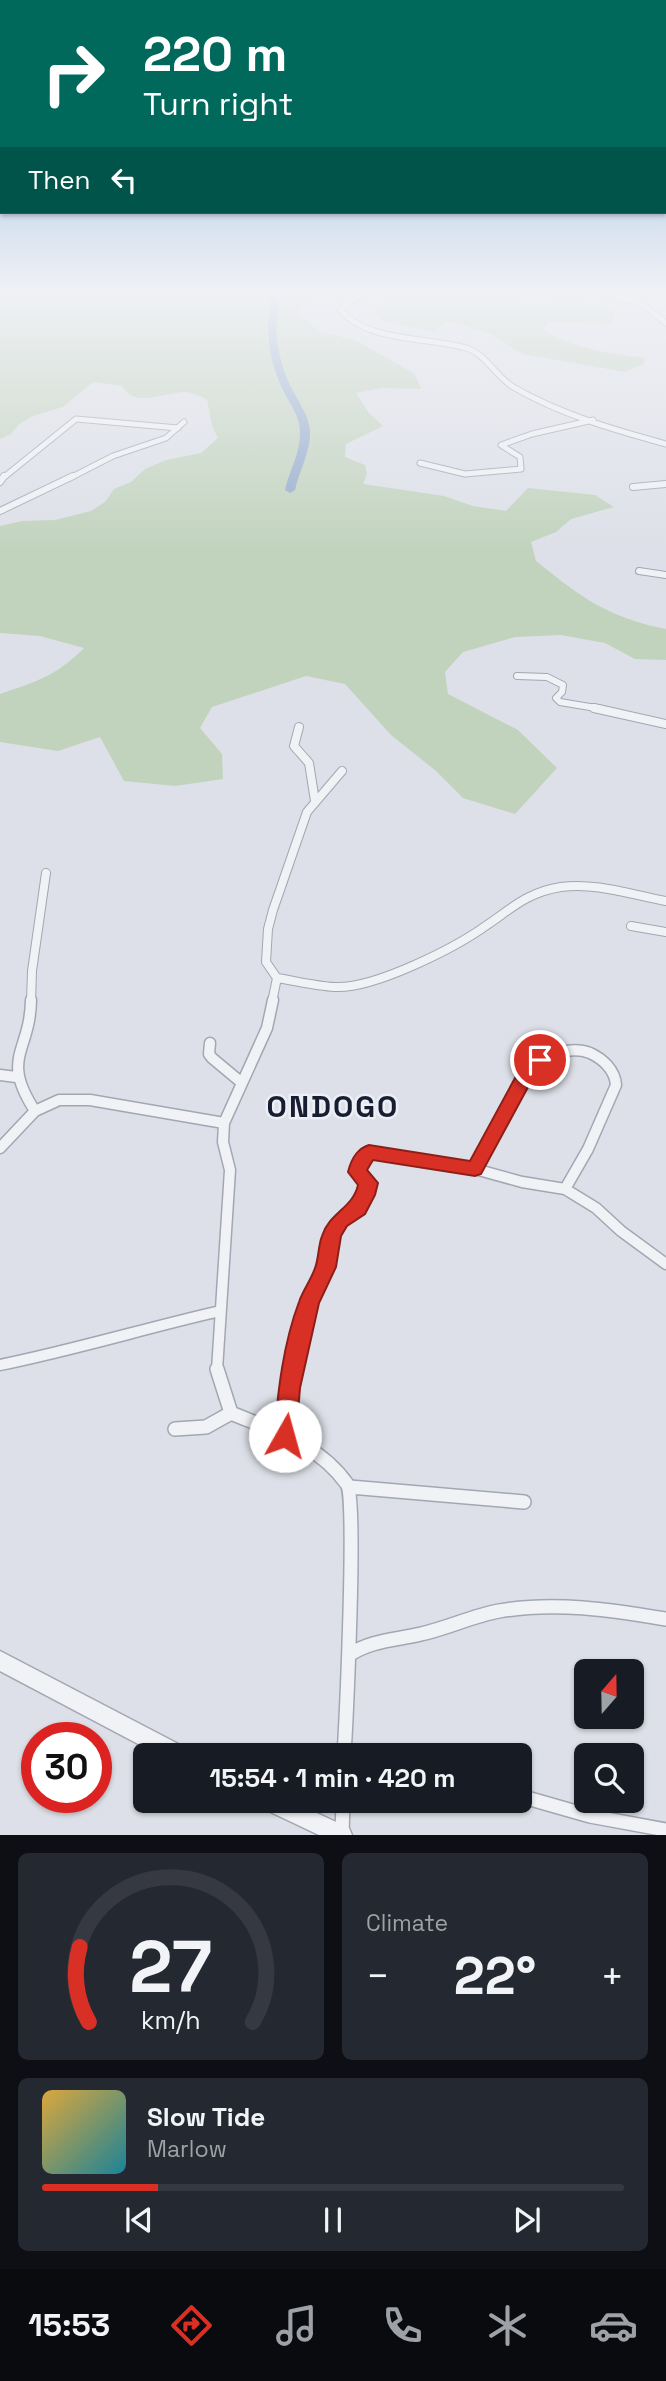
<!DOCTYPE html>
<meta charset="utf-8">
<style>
body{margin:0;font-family:"Space Grotesk",sans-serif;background:#242831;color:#f1f3f6;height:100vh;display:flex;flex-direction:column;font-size:26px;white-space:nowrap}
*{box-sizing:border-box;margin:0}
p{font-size:23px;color:#9ea1a6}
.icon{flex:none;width:38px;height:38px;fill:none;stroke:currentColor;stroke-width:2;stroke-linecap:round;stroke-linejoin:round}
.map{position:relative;height:1835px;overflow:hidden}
.side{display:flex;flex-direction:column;gap:18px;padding:18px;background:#0d0f14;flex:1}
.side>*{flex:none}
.top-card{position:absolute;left:0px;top:0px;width:667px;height:214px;box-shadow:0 2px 5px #0004;background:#00695c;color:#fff;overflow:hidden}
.needle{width:46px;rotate:20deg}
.controls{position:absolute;left:574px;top:1659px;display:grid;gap:14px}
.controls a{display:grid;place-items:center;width:70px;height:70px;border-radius:10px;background:#171b24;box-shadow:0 2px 5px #0004;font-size:35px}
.speed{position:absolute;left:21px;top:1722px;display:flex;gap:14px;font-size:35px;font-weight:700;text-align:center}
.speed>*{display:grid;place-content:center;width:91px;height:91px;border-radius:50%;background:#171b24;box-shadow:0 2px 5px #0004;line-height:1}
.speed .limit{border:10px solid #d22;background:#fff;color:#111}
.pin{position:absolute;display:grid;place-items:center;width:60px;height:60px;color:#fff;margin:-30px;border:4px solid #fff;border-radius:50%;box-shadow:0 2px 7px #0007}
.me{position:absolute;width:77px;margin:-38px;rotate:7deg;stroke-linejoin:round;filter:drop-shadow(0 0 5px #0008)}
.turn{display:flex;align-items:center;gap:24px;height:147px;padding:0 28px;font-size:32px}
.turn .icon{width:91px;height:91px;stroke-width:2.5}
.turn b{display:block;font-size:49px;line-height:60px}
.then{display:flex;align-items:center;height:66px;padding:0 28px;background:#0003;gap:14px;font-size:26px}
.big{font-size:52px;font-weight:700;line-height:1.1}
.side .widget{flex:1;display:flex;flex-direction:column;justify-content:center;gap:10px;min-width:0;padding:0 24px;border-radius:10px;background:#242831}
.side .dial{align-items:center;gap:0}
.dial svg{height:182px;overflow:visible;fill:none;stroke:#363941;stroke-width:7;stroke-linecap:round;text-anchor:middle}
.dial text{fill:#f1f3f6;stroke:none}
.song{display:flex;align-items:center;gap:21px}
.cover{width:84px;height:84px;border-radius:10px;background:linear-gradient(135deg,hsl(40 70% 55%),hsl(190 70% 35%))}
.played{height:7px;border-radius:4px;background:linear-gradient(90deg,#d93025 20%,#363941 20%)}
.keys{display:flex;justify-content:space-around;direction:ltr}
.heat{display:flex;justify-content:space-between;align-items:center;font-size:38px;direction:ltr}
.side .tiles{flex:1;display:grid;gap:18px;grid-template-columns:1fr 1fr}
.widget:last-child{grid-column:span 2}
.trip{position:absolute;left:133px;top:1743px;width:399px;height:70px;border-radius:10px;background:#171b24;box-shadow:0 2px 5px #0004;font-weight:700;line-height:70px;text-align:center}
.dock{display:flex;height:112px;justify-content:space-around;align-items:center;background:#090b0e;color:#9ea1a6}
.dock .icon{width:49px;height:49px}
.dock .on{color:#d93025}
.dock b{font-size:32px;color:#f1f3f6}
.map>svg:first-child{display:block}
</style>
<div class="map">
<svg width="666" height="1835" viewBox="0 0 666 1835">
<rect width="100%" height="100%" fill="#dde0e8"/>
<!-- green -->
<path fill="#c1d3bd" d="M0,294H308L298,312L318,331L357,341L415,374L421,389L382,388L356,393L369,413L383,426L346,444L345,457L365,465L367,474L363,484L444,496L473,506L506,511L528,488L595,495L614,507L571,519L556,532L531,542L536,561C582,598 607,617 666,629V660L635,659L605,643L561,635L515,637L463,652L445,672L448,694L518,730L557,768L515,814L463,798L436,771L391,735L345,684L306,676L212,707L200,728L222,754L223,779L175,786L124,781L100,737L58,751L0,742V694C37,681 55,677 84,648L40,636L0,633V526L22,521L55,520L91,511L105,502L114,489L131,482L145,469L166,460L201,453L218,438L212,426L207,399C200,397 192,392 185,392C164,392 135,409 122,386L93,382L63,407L33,416L19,424L11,434L0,439Z
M396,294H510L508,296L520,306C553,304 585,296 616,313L612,324L548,322L543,330C574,349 610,353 645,358L644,364L625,372L522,354L491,334L448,320L433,332L382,320L375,313Z"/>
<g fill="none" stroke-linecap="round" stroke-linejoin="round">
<!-- river -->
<path fill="#94abcc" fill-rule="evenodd" d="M265,294H273L279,300C273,331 278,363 293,391C300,404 309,417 310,431C311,451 299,471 295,490L290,493L285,490C289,471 301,452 300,432C300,415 288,401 281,386C269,359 265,330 271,300Z"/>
<defs>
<path id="minor-far4" d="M361,294L340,309C365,342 428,337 466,348C487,354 496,378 515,388C562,415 615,430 666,444
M609,294L644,305L666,323
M420,463L465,474L521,469L520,457L501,445L532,434L593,420
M3,478L76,419L178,428
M70,478L113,456L166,438L184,422"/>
<path id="minor-far3" d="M0,482L4,476
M633,487L666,484
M0,511L73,476
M639,571L666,575
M517,676L547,677L563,685L562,692L556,698L560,702L602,709"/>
<path id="minor-far2" d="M594,708L666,724
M299,727L294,746L309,763L315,801
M631,926L666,932
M277,978C296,981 316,986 335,987C374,989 455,948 487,925C512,908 528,892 561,887C595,882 632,895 666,901
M31,1002L32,971L46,873
M272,1002L277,978L266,962L268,929L273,910L307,812L342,771"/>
<path id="minor-far1" d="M210,1043L209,1054L212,1058L242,1083
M0,1075L16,1077
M35,1111L59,1100H90L224,1123
M0,1148L35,1111C0,1057 30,1053 31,1000
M475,1169C491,1140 507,1099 526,1073C539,1056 570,1045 590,1053C603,1059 615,1070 616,1085L588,1149L565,1189
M0,1365C74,1350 146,1328 220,1311
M217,1370L230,1170L223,1142L224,1123L267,1028L273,1000
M293,1370L308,1304L326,1265L333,1233L342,1220L361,1201L368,1183L358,1172L360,1162L369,1152L475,1169L522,1182L565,1189L596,1208L621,1231L666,1264"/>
<path id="minor" d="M217,1369L231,1413
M175,1429L206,1427L231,1413C274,1431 319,1444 347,1484C357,1497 346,1722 344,1755
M285,1436L294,1369
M350,1487L524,1502
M349,1655C371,1640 396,1640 421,1634C448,1628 472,1616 499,1611C555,1601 611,1610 666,1619
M520,1796L590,1816L666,1830
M342,1835L343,1801"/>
<path id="tertiary" d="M0,1651L186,1748L189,1755H159L0,1671Z
M259,1801H291L349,1828L352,1835H319L262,1808Z"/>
</defs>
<!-- minor-far4 casing -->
<use href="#minor-far4" stroke="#a2a7b2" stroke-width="7"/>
<!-- minor-far3 casing -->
<use href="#minor-far3" stroke="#a2a7b2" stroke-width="8"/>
<!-- minor-far2 casing -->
<use href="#minor-far2" stroke="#a2a7b2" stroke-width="10"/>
<!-- minor-far1 casing -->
<use href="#minor-far1" stroke="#a2a7b2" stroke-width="13"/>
<!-- minor casing -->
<use href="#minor" stroke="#a2a7b2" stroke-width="16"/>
<!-- tertiary casing -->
<use href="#tertiary" stroke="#a2a7b2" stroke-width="3"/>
<!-- minor-far4 -->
<use href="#minor-far4" stroke="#f0f2f6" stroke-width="5"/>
<!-- minor-far3 -->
<use href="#minor-far3" stroke="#f0f2f6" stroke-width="6"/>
<!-- minor-far2 -->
<use href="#minor-far2" stroke="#f0f2f6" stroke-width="8"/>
<!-- minor-far1 -->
<use href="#minor-far1" stroke="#f0f2f6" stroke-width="10"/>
<!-- minor -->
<use href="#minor" stroke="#f0f2f6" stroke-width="13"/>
<!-- tertiary -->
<use href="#tertiary" fill="#f0f2f6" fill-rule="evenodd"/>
</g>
<!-- sky -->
<linearGradient id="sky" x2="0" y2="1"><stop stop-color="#86b0dd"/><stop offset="0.53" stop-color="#f0f1f5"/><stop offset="1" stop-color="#f0f1f5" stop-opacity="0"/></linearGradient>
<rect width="666" height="551" fill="url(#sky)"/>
<!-- route -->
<path fill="#d93025" stroke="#8d1f18" stroke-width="2" d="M540,1054L547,1056L549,1060L534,1076L481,1174L475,1176L373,1160L367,1170L378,1183L375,1195L365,1214L347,1226L341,1236L336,1267L319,1303L300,1388L296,1436L293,1443L285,1446L277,1443L274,1436C278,1392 283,1344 299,1302C303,1290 311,1280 315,1268C319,1258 318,1246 322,1236C329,1213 353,1208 358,1185L348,1172C351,1160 356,1149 369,1145L470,1161L521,1067Z"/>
<g text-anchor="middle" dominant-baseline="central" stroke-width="5" stroke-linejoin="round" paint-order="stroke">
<!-- district labels -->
<g font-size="30" font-weight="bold" letter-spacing="2" fill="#181e31" stroke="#eceff6">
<text x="333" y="1106">ONDOGO</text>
</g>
</g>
</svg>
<div class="controls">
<a><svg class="needle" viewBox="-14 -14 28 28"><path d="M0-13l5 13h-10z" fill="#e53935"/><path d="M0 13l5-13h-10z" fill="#9ea1a6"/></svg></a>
<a><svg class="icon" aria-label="search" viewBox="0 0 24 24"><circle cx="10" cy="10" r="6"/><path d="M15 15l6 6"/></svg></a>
</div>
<div class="speed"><div class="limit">30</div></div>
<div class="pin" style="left:540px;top:1060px;background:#d93025"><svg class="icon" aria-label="arrive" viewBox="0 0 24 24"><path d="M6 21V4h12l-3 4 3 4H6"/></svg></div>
<svg class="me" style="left:285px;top:1436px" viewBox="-20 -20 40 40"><circle r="19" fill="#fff"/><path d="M0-13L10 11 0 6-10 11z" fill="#d93025"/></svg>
<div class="trip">15:54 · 1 min · 420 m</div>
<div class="top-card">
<div class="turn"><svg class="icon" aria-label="right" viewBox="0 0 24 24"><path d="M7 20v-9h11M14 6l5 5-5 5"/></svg><div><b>220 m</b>Turn right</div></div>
<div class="then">Then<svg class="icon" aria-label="left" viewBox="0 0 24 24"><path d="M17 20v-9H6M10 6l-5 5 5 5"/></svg></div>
</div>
</div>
<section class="side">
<div class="tiles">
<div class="widget dial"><svg viewBox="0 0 100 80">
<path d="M14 69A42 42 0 1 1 86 69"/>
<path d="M14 69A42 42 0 0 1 10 36" stroke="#d93025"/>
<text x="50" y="56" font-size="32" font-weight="700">27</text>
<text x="50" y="72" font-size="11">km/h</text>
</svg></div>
<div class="widget"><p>Climate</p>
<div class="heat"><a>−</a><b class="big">22°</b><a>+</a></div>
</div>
<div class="widget">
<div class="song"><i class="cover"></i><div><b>Slow Tide</b><p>Marlow</p></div></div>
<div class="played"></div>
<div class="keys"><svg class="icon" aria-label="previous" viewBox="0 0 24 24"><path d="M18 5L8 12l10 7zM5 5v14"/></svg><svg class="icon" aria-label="pause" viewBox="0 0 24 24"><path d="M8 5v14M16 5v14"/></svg><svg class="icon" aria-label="next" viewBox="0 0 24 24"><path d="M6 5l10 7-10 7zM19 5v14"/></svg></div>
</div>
</div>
</section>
<nav class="dock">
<b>15:53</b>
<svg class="icon on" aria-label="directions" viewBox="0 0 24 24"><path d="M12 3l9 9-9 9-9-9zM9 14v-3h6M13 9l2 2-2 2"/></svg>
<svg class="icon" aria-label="music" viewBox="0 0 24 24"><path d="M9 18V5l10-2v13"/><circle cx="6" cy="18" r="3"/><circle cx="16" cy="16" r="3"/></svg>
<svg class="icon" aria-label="phone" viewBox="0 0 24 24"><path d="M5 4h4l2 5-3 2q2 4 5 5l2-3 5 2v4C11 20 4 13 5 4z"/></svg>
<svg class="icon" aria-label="climate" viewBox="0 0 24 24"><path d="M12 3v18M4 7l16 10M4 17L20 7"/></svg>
<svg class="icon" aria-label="car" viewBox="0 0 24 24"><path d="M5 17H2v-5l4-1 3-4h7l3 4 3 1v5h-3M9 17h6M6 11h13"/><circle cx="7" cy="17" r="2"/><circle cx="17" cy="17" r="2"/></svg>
</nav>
